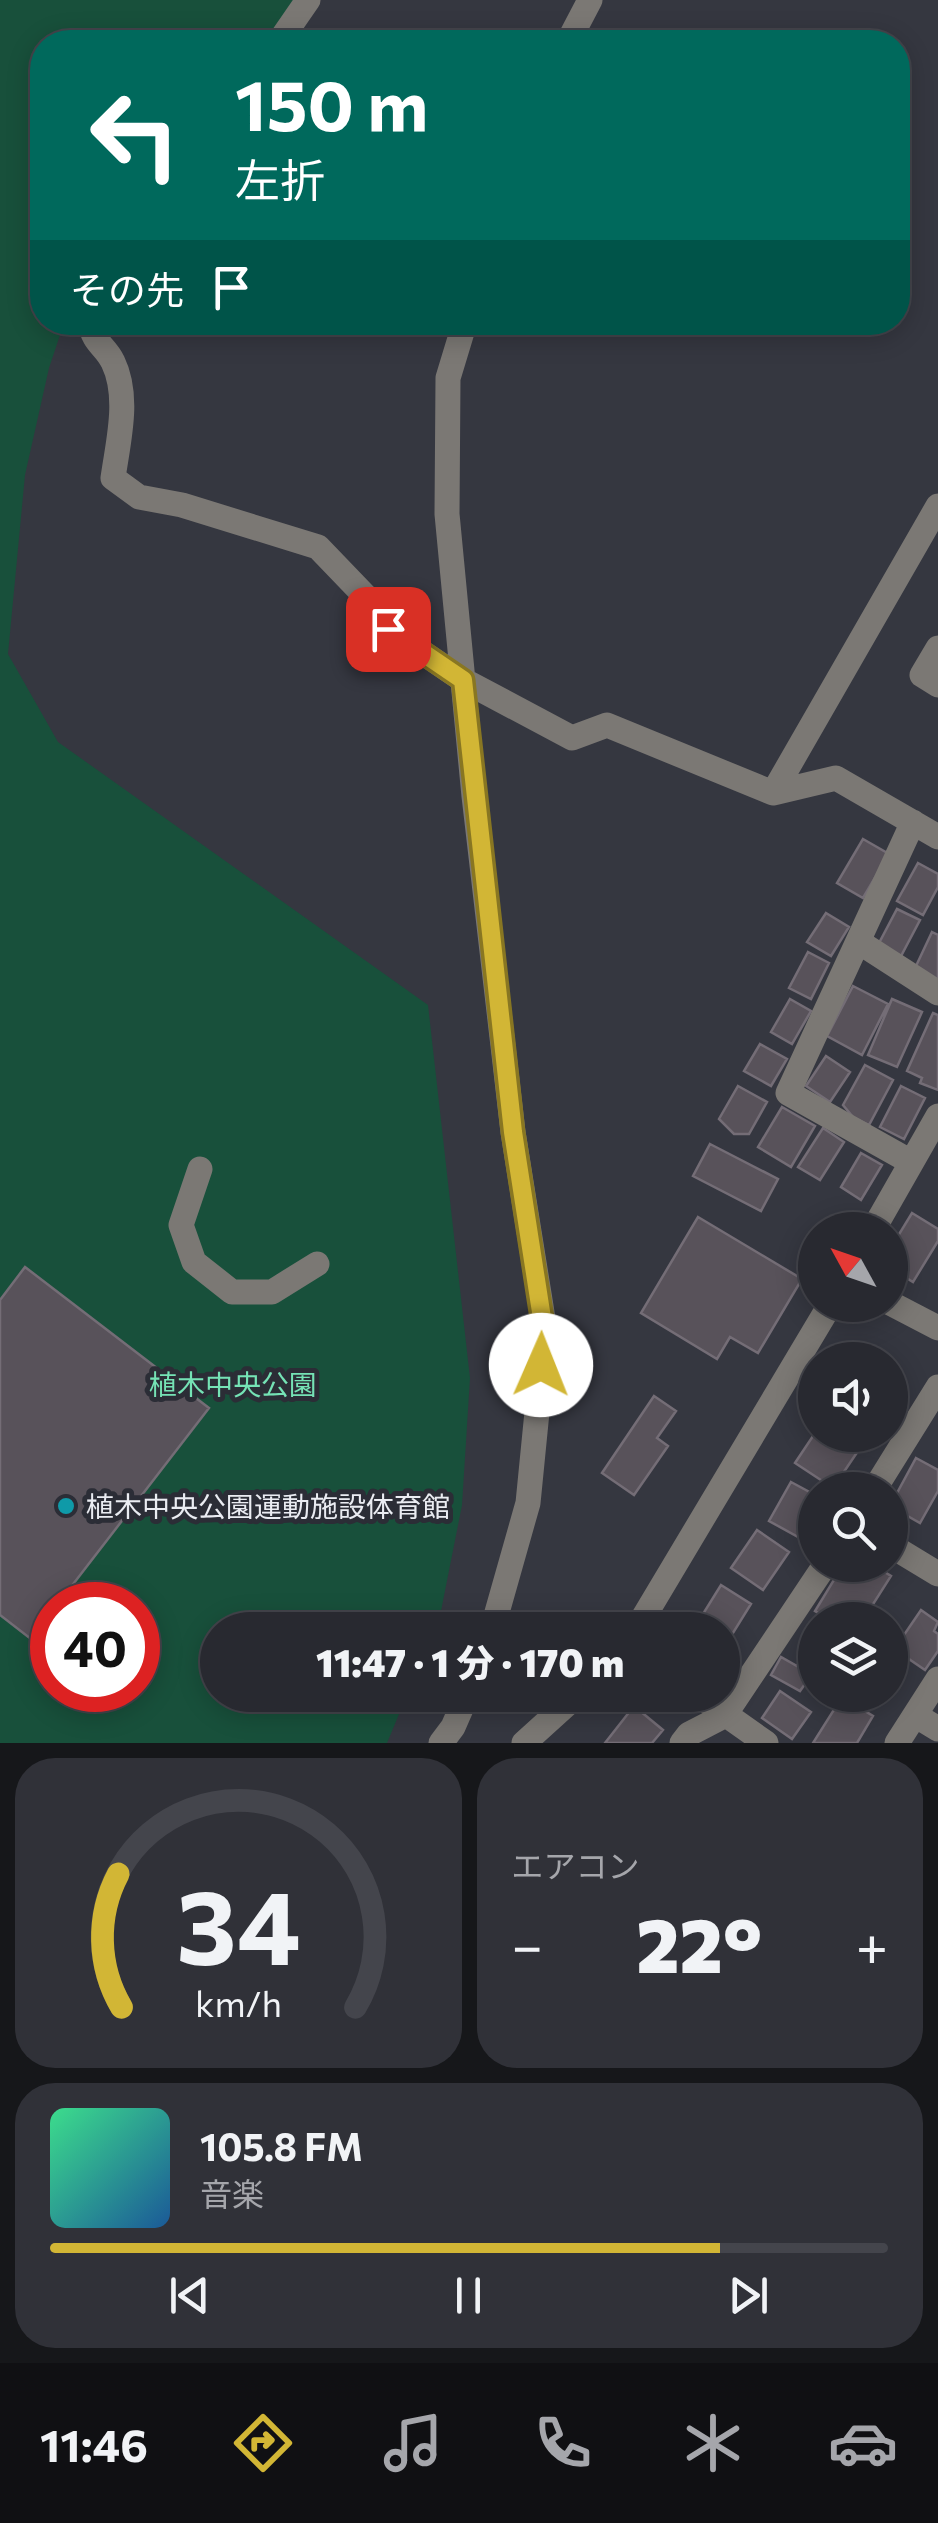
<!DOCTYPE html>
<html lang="ja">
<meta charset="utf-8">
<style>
body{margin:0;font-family:Commissioner,"Noto Sans JP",sans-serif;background:#303138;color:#f1f3f6;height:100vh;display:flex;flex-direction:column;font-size:38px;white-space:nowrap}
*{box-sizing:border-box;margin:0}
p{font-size:32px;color:#a5a6ab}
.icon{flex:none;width:55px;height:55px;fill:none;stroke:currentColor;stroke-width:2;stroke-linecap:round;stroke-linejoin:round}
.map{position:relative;height:1743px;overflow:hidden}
.drawer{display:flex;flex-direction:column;gap:15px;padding:15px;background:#16171a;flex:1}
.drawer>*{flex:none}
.hud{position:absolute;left:30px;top:30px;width:880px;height:305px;border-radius:40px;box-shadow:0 5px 25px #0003,0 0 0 2px #44454c;background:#00695c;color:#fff;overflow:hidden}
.needle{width:65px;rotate:310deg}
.tools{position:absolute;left:798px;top:1212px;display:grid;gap:20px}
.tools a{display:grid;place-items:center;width:110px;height:110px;border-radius:50%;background:#282930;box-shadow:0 5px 25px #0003,0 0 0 2px #44454c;font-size:50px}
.speed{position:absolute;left:30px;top:1582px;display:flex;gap:20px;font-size:50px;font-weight:700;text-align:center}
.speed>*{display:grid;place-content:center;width:130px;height:130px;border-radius:50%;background:#282930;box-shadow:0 5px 25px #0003,0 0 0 2px #44454c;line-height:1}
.speed .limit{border:15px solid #d22;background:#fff;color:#111}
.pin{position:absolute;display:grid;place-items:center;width:85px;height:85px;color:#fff;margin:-42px;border-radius:20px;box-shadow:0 5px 15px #0006}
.me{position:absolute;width:110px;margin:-55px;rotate:1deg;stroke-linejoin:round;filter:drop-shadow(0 0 8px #0008)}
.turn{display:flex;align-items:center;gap:35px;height:210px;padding:0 40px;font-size:45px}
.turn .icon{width:130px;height:130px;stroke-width:2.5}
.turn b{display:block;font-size:70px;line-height:85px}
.then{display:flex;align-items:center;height:95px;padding:0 40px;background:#0003;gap:20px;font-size:38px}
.big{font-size:75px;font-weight:800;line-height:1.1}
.drawer .tile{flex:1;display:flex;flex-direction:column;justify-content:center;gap:15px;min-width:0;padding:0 35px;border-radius:40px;background:#303138}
.drawer .dial{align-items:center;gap:0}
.dial svg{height:260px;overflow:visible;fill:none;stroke:#44454c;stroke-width:7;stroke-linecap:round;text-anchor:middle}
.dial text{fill:#f1f3f6;stroke:none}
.song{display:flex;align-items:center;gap:30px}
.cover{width:120px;height:120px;border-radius:15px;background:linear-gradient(135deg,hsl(150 70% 55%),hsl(210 70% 35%))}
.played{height:10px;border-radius:5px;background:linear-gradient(90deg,#d2b635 80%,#44454c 80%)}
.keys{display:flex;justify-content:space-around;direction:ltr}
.heat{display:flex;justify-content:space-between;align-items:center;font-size:55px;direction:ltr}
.drawer .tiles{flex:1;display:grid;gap:15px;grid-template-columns:1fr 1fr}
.tile:last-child{grid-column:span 2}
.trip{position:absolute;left:200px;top:1612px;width:540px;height:100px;border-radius:50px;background:#282930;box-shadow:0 5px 25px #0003,0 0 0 2px #44454c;font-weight:800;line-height:100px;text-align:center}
.tab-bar{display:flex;height:160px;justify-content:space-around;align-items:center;background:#101013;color:#a5a6ab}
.tab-bar .icon{width:70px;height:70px}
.tab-bar .active{color:#d2b635}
.tab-bar b{font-size:45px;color:#f1f3f6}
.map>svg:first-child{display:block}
</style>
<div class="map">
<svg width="938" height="1743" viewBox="0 0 938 1743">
<rect width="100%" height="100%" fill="#353740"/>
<!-- green -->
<path fill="#18503b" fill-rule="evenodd" d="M0,0H295L265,42H42V322L64,323L49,368L25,475L8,654L58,742L428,1005L470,1378L462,1505L439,1621L435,1630H218V1695H407L387,1743H0ZM52,1605H138V1690H52Z"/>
<!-- building -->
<path fill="#58525a" stroke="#746d76" stroke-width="2.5" d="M863,839L889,854L863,898L837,883Z
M918,863L938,874V887L923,915L897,901Z
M897,909L920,920L901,956L878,945Z
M826,913L849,927L831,956L807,942Z
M932,932L938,935V982L916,966Z
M808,952L829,963L811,999L789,988Z
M853,986L888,1004L862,1055L827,1036Z
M790,999L811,1011L792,1044L771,1032Z
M892,999L922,1012L897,1067L868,1055Z
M933,1013L938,1015V1090L920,1083L922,1078L907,1071Z
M760,1044L787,1059L771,1086L744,1071Z
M826,1056L850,1072L830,1102L806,1086Z
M865,1065L893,1080L869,1125L853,1117L843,1105Z
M738,1086L767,1102L749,1134H734L719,1119Z
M901,1086L925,1098L904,1139L880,1127Z
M782,1107L815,1126L791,1167L758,1147Z
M823,1128L844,1142L820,1180L798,1167Z
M710,1144L778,1179L761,1211L693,1176Z
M861,1153L882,1165L861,1200L841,1187Z
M912,1213L938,1229V1241L913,1282L890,1268V1249Z
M698,1217L802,1279L758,1353L730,1337L717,1359L641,1313Z
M25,1267L209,1408L57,1605H52V1611L31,1639L0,1615V1300Z
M654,1396L676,1411L657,1438L668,1446L634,1495L602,1473Z
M815,1433L840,1435L860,1448L833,1488L795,1463Z
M916,1458L938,1470V1491L920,1523L890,1506Z
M791,1482L815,1495V1511L800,1538L769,1521Z
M757,1530L789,1552L763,1590L731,1568Z
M843,1565H873L891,1576L863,1620H830L815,1611Z
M721,1585L751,1604L728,1641L722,1637V1630H712L698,1622Z
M921,1610L938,1622L934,1631L938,1634V1651L925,1670L890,1646L891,1626L904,1635Z
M807,1650L815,1654V1690L805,1684L800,1691L771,1675L781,1657L797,1666Z
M890,1650L908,1661L890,1688Z
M780,1691L811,1712L792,1739L762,1718Z
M842,1697L873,1716L857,1743H813Z
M634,1706L663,1730L652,1743H605Z"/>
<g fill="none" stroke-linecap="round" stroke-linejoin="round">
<!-- minor -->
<path stroke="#7b7874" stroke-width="25" d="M279,42L308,0
M568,42L590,0
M90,322C94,345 104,344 113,362C130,397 118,442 113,478L139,497L182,505L318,547L368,599L388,629L463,680L572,738L607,725L773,793L836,778L938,837
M465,322L448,378L447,514L474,796L513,1132L545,1331L528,1503L492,1630
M938,648L922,675L938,685
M773,793L938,506
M859,942L938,993
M911,1162L788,1093L913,822
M200,1169L181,1225L194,1262L232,1292H272L317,1264
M873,1230L938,1116
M890,1303L938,1328
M874,1490L938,1387
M890,1545L938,1574
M636,1630L830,1305
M698,1695L766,1743
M915,1715L938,1729
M441,1743L453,1727L467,1695
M524,1743L577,1695
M682,1743L689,1734L724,1716L825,1565
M897,1743L938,1679"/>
</g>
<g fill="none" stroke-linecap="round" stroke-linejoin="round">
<defs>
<path id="route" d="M388,629L463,680L513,1132L544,1331L541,1365"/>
</defs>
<!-- route casing -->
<use href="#route" stroke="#887622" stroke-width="25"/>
<!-- route -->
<use href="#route" stroke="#d2b635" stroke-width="18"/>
</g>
<!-- markers -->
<circle fill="#0f9aa8" stroke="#2b2d36" stroke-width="4" cx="66" cy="1506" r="10"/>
<g text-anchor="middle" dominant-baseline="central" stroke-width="10" stroke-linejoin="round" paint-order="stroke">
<!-- park labels -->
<g font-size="28" fill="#75e2b5" stroke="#2b2d36">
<text x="233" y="1384">植木中央公園</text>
</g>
<!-- poi labels -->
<g font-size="28" fill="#eaecf2" stroke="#2b2d36" text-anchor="start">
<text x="86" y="1506">植木中央公園運動施設体育館</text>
</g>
</g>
</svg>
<div class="tools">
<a><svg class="needle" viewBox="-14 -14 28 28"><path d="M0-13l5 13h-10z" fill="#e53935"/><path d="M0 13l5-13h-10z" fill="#a5a6ab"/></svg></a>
<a><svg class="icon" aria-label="sound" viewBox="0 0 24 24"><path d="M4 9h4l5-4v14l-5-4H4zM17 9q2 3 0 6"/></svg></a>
<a><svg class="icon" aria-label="search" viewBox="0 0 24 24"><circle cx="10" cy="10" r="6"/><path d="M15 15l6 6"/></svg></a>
<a><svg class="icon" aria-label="layers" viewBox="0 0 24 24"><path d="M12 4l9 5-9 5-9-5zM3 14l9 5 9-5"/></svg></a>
</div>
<div class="speed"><div class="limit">40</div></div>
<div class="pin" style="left:388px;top:629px;background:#d93025"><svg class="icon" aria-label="arrive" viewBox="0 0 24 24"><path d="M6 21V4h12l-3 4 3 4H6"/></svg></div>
<svg class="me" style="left:541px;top:1365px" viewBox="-20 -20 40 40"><circle r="19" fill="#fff"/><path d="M0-13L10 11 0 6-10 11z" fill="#d2b635"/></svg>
<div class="trip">11:47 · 1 分 · 170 m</div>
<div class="hud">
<div class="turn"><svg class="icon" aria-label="left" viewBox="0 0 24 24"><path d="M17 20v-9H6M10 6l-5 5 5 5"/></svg><div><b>150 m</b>左折</div></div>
<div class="then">その先<svg class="icon" aria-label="arrive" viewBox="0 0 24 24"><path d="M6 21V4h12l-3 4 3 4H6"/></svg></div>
</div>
</div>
<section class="drawer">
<div class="tiles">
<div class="tile dial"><svg viewBox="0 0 100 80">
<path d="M14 69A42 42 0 1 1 86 69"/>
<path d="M14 69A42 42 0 0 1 13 28" stroke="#d2b635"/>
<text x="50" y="56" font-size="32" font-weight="700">34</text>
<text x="50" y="72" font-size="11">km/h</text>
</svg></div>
<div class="tile"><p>エアコン</p>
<div class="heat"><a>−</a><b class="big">22°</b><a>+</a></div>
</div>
<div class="tile">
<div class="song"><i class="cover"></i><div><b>105.8 FM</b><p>音楽</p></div></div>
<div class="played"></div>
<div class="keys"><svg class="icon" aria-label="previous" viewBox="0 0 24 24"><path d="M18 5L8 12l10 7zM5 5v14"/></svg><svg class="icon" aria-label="pause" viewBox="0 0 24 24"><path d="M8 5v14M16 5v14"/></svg><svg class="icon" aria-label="next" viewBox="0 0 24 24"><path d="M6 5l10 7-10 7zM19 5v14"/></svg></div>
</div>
</div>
</section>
<nav class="tab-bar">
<b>11:46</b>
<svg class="icon active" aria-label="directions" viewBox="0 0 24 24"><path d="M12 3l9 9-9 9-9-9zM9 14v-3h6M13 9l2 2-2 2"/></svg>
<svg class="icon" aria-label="music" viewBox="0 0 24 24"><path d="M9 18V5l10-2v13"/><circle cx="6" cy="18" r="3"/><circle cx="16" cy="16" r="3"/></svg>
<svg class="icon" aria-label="phone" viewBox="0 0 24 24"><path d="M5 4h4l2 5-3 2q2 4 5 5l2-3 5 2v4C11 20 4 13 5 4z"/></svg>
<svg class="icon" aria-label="climate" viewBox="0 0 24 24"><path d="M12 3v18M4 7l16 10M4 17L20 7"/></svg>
<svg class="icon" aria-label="car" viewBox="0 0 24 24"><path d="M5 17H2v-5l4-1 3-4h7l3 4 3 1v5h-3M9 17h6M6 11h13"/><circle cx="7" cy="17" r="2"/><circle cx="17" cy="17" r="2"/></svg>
</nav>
